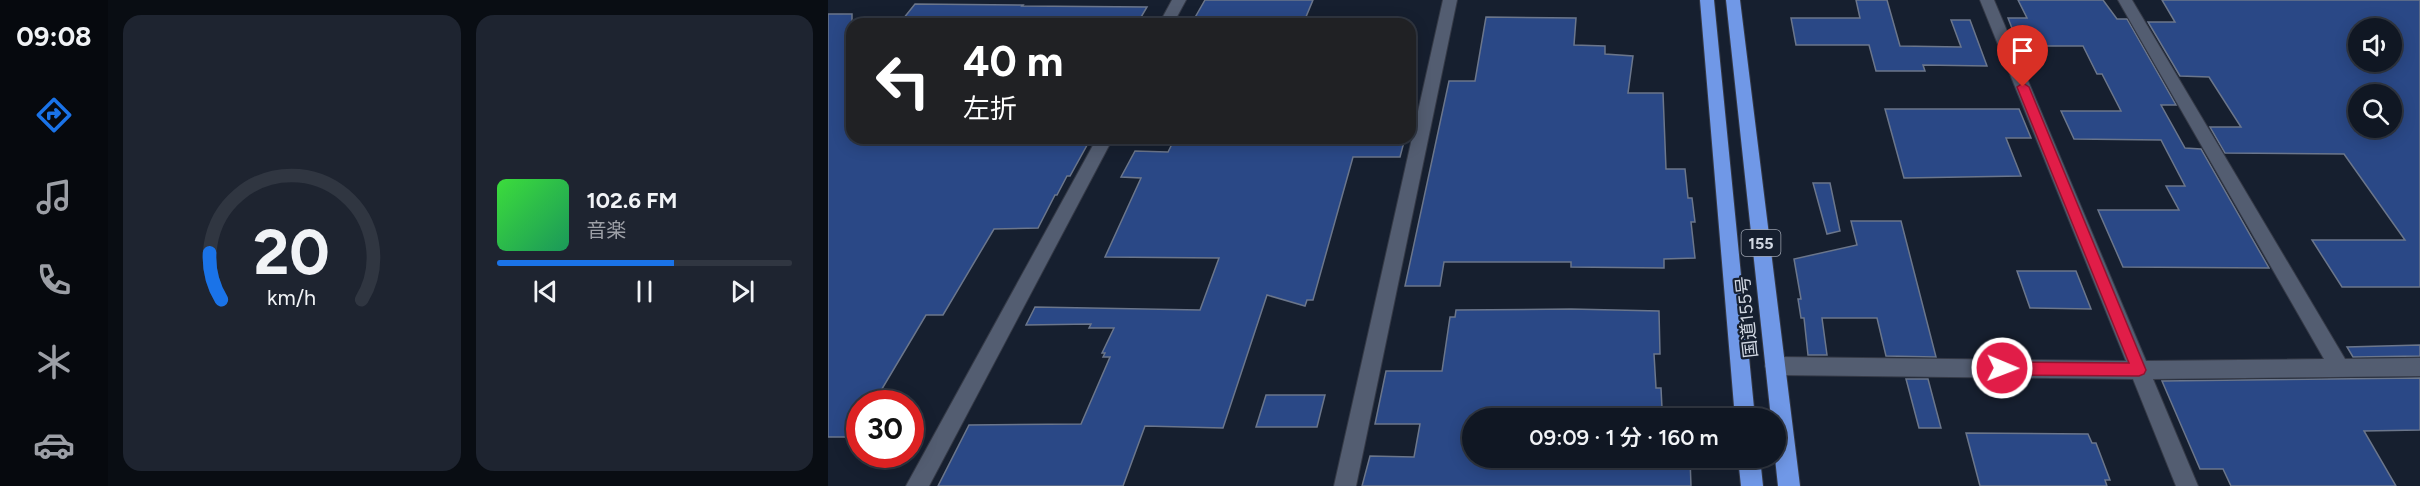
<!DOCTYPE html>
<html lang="ja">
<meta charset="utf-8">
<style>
body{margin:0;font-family:Figtree,"Noto Sans JP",sans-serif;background:#1e2430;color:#f1f3f6;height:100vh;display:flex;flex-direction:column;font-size:22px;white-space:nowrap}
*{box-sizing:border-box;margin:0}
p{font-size:20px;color:#9c9fa6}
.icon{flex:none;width:33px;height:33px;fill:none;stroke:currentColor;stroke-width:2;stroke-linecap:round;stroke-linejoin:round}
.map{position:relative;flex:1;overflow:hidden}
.side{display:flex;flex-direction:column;gap:15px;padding:15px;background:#090d13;width:720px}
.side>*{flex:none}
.hud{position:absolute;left:18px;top:18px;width:570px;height:126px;border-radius:18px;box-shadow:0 3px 15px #0003,0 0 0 2px #303641;background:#202124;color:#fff;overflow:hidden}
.controls{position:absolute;left:1520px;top:18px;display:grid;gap:12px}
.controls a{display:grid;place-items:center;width:54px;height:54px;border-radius:50%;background:#101723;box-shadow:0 3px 15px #0003,0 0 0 2px #303641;font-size:30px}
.speed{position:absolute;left:18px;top:390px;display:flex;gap:12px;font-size:30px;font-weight:700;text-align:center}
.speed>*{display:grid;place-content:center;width:78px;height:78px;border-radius:50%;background:#101723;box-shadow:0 3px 15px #0003,0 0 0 2px #303641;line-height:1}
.speed .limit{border:9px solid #d22;background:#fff;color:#111}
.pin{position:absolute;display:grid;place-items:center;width:51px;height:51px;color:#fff;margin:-62px -26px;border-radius:50% 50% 50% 0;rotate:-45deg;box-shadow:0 0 6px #0007}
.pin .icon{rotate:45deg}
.me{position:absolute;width:66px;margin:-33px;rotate:91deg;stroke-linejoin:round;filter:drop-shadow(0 0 4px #0008)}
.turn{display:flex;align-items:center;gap:21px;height:126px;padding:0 18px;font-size:27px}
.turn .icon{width:78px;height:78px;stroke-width:2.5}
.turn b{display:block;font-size:42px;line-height:51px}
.side .card{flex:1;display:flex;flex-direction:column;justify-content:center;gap:9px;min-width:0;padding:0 21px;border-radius:18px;background:#1e2430}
.side .dial{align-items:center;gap:0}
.dial svg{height:156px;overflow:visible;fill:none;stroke:#303641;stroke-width:7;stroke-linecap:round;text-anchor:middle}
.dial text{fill:#f1f3f6;stroke:none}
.song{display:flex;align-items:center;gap:18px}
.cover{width:72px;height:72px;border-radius:9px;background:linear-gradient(135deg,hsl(120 70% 55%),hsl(150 70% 35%))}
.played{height:6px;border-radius:3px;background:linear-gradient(90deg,#1a73e8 60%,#303641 60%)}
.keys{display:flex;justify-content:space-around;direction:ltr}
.side .tiles{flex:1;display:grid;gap:15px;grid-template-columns:repeat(2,1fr)}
.trip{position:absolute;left:634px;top:408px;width:324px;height:60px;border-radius:30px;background:#101723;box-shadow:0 3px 15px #0003,0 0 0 2px #303641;font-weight:600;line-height:60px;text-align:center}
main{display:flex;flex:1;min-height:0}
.menu{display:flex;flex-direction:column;width:108px;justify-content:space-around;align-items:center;background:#06090e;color:#9c9fa6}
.menu .icon{width:42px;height:42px}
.menu .on{color:#1a73e8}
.menu b{font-size:27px;color:#f1f3f6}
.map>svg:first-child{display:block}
</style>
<main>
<nav class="menu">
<b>09:08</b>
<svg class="icon on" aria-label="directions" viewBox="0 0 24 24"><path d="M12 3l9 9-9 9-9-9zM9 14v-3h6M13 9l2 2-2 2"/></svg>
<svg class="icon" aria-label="music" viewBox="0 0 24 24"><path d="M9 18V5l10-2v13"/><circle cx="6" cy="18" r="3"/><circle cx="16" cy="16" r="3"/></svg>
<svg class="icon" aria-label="phone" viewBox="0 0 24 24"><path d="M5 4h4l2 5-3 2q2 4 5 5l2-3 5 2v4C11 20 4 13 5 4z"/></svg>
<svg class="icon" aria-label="climate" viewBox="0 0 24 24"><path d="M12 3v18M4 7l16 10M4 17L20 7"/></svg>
<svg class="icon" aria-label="car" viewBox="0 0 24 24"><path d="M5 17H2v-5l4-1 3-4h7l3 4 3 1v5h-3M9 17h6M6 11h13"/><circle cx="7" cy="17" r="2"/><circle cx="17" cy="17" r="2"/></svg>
</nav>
<section class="side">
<div class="tiles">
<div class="card dial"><svg viewBox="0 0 100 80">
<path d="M14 69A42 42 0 1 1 86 69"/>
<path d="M14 69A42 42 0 0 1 8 45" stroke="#1a73e8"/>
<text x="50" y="56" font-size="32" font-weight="700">20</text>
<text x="50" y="72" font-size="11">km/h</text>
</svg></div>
<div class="card">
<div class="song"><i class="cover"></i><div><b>102.6 FM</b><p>音楽</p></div></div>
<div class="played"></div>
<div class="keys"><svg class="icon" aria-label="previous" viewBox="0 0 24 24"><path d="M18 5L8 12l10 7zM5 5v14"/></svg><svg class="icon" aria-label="pause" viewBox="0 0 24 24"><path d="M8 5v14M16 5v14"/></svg><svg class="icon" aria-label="next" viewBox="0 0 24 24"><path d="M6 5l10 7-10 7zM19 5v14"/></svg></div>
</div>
</div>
</section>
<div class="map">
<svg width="1592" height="486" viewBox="0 0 1592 486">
<rect width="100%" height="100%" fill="#161f2f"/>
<!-- building -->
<path fill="#2a4886" stroke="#6b768b" stroke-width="1.5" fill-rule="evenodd" d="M377,0H485L475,24H381L382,21H365Z
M1028,0H1059L1072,46L1133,47L1123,20H1142L1159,66L1095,65L1097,71H1048L1041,45H968L963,18H1032Z
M1190,0H1275L1289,19H1299L1348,105H1333L1357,148L1373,149L1441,268L1295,267L1270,210H1351L1338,186H1357L1333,140L1246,139L1233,111H1293L1274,74H1269L1255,46H1191L1180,18H1199Z
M1334,0H1592V287H1514L1484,240H1577L1516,154L1397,153L1382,127H1413L1381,77L1352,76L1320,22H1347ZM1530,28H1563V62H1530ZM1530,94H1563V128H1530Z
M87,4L195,5L194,6L319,7L309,24H71Z
M0,14H24V138H263L242,176H239L229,195H227L210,228L166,229L115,315H98L45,404H32V423L23,437H0Z
M658,17L748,18L746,45L777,46V54L805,56L800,93H835L838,169H857L860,198H864L867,222H863L867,258L836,259V268L743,267V262H616L612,286H577L621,81H647Z
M1057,109H1191L1203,138H1178L1193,176L1076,178Z
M347,138H577L572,157H525L485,300H479L477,306L439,295L395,428L317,426L295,486H110L141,425L253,424L282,357H275L277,353H274L286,328H261L263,324L198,325L207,307L372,310L391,258L277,257L313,178L293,177L307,151L340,152Z
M985,183H1002L1012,231L999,234Z
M1023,221H1073L1108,357L1058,356L1049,318H994L999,355H980L976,318H973L970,299H973L966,259L1029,245Z
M1189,271H1248L1263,309L1202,308Z
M743,309L831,311L832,354H826L828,388H833L834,408H829V418H645V458H862L863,486H534L542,456L586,457L592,424H547L558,371H614L622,317H627L628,310Z
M1592,345V356L1525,357L1519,347Z
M1592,378V430L1536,431L1568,486H1403L1395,469H1372L1334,381Z
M1078,379H1100L1113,428H1091Z
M438,395H497L489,427H428Z
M1138,433L1260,434L1264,443H1268L1282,480H1277L1279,486H1152Z"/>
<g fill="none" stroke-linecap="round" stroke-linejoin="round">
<defs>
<path id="street" d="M344,0H358L345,24H331Z
M615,0H629L528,486H506Z
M1152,0H1166L1318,361L1496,359L1290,0H1304L1517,359L1592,358V376L1325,379L1370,486H1348L1305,379L947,375L940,372L937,366L940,360L947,357L1298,361Z
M269,138H285L101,486H78Z"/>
<path id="highway" d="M872,0H886L927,418H907Z
M898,0H912L972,486H950L947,458L948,418H943Z
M910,458H932L935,486H913Z"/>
</defs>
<!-- street casing -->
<use href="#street" stroke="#353a47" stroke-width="2"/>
<!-- highway casing -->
<use href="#highway" stroke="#353a47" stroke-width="2"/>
<!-- street -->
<use href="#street" fill="#535d71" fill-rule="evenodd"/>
<!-- highway -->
<use href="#highway" fill="#7098e7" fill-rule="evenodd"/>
</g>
<!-- route -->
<path fill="#e11d48" stroke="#92132f" stroke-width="1.5" d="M1195,83L1201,87L1318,370L1316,374L1311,376L1174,375L1169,373L1167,368L1169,364L1174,362L1301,363L1189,87Z"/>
<g text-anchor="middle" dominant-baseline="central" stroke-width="4.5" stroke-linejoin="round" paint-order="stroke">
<!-- shield labels -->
<rect fill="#161f2f" stroke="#9aa0ad" stroke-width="1.5" x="913.5" y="230" width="39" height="26" rx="4.5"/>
<g font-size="16" font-weight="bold" fill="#d2d8e3">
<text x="933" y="243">155</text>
</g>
<!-- street labels -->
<g font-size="18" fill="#d2d8e3" stroke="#161f2f">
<text transform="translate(919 317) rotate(-96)">国道155号</text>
</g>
</g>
</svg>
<div class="controls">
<a><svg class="icon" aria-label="sound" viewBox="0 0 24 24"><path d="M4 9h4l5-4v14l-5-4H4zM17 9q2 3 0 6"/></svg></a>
<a><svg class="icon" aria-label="search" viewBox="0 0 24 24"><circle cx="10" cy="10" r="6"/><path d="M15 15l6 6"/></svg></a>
</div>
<div class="speed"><div class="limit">30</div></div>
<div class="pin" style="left:1195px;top:87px;background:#d93025"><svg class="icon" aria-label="arrive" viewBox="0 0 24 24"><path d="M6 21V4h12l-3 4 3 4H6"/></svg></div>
<svg class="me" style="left:1174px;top:368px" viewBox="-20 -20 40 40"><circle r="17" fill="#e11d48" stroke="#fff" stroke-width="3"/><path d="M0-11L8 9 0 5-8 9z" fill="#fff"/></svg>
<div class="trip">09:09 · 1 分 · 160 m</div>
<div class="hud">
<div class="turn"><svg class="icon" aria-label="left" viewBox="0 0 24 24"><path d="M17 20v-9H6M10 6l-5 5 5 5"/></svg><div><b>40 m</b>左折</div></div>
</div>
</div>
</main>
